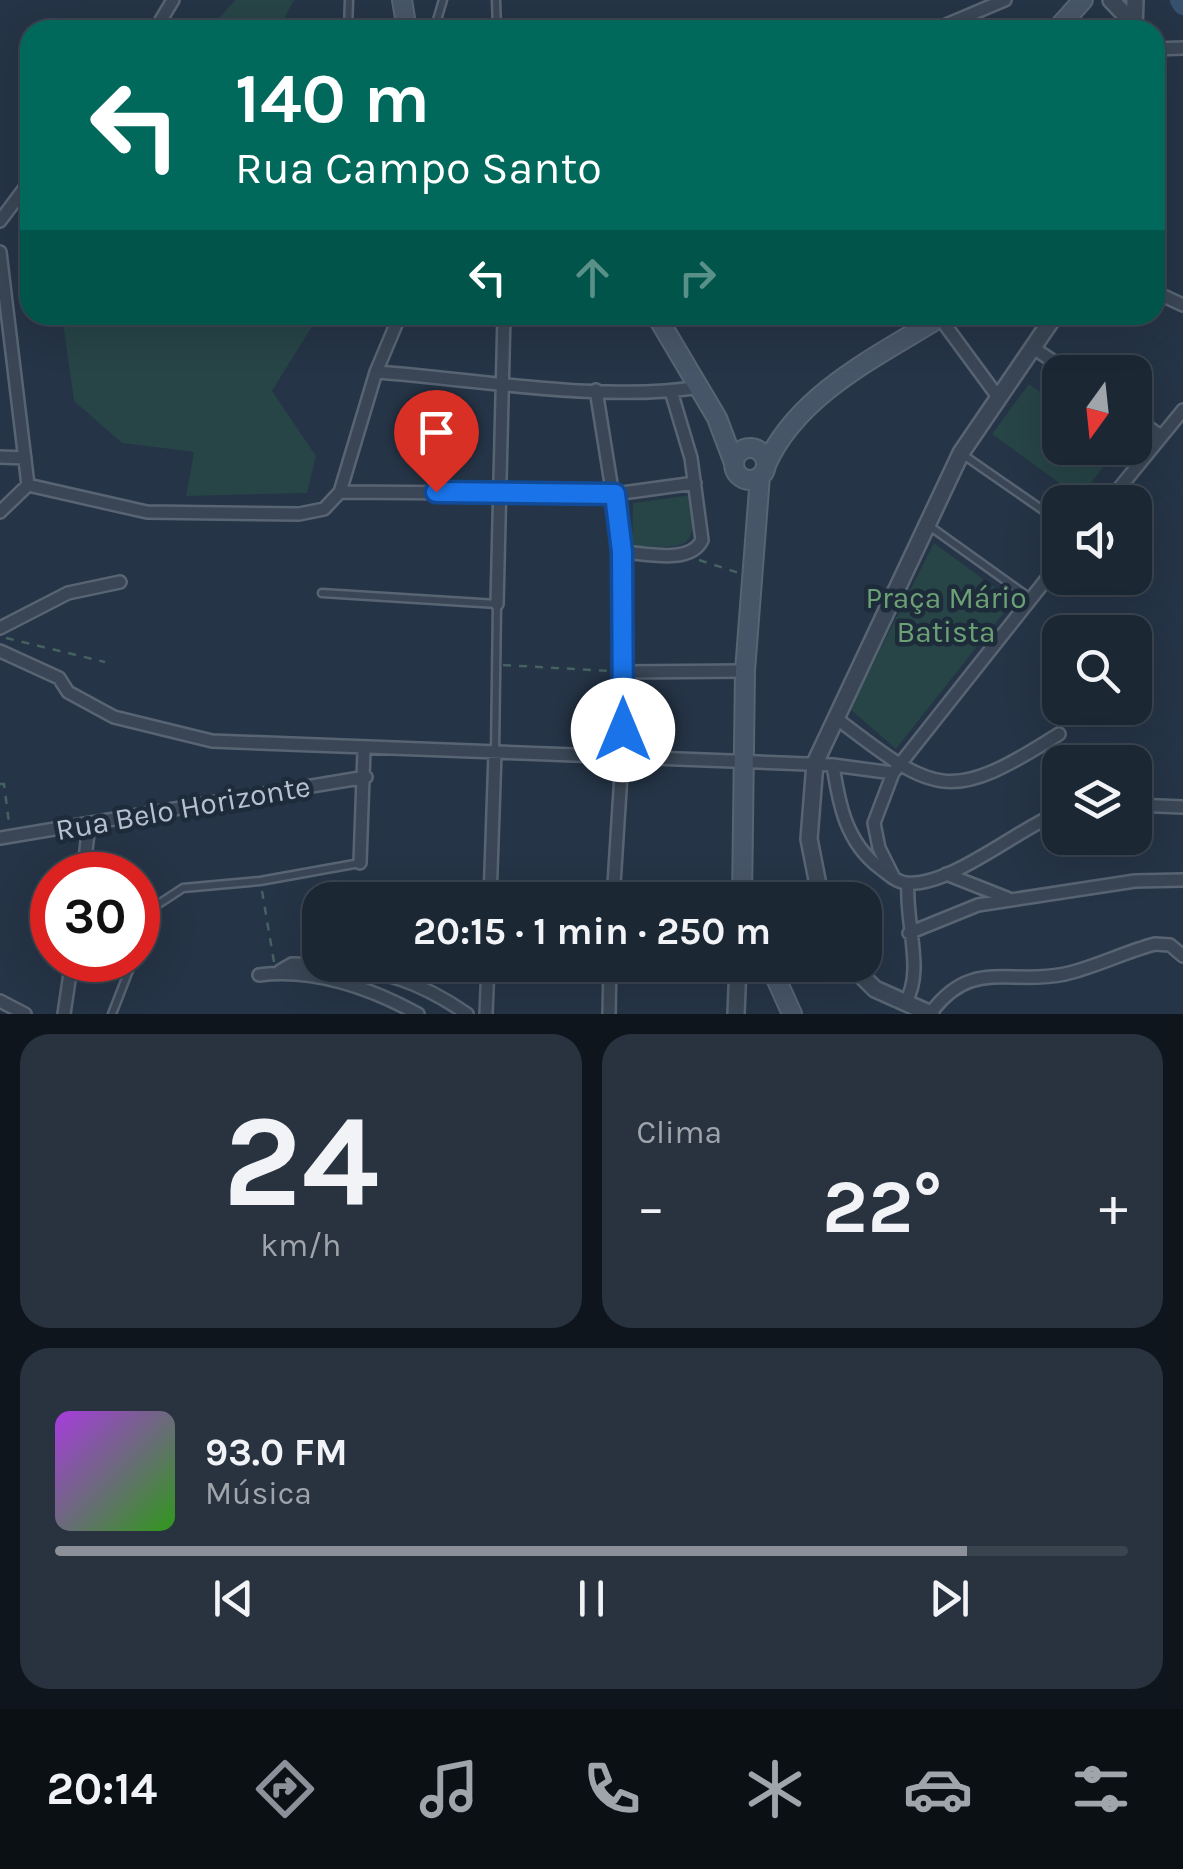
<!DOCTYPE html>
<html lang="pt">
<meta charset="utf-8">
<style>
body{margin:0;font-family:Karla,sans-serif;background:#293340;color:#f1f3f6;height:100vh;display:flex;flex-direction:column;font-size:38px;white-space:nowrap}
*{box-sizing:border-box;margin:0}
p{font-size:32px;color:#a0a5ac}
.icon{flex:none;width:55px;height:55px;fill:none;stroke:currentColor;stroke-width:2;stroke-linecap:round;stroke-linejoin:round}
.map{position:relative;height:1014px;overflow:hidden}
.details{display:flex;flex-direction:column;gap:20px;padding:20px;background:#0f151d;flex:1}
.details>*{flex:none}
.hud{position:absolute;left:20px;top:20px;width:1145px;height:305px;border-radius:30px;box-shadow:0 10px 40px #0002,0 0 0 2px #3a444f;background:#00695c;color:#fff;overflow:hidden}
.needle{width:65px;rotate:195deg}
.fabs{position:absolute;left:1042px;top:355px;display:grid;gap:20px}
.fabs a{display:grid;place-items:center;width:110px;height:110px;border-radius:20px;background:#1c2734;box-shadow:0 10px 40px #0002,0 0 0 2px #3a444f;font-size:50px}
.speed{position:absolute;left:30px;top:852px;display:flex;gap:20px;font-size:50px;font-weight:700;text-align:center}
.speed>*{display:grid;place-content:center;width:130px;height:130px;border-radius:50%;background:#1c2734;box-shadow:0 10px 40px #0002,0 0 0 2px #3a444f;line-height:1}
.speed .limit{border:15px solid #d22;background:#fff;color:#111}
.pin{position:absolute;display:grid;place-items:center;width:85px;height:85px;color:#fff;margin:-102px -42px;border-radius:50% 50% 50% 0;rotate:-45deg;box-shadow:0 0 10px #0007}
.pin .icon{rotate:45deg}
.me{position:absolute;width:110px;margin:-55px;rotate:0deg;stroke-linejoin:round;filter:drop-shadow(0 0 8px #0008)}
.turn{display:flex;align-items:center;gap:35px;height:210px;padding:0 50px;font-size:45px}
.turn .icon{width:130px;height:130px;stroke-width:2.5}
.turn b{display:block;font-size:70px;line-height:85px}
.lanes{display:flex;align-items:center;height:95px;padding:0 50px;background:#0003;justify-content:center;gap:50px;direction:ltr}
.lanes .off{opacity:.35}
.big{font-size:75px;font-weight:700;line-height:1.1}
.details .widget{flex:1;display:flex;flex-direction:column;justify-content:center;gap:15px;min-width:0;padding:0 35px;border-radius:30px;background:#293340}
.details .dial{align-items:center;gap:0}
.dial b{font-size:130px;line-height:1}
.song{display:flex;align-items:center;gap:30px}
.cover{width:120px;height:120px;border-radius:15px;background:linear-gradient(135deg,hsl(280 70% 55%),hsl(110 70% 35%))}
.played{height:10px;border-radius:5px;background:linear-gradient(90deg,#8c9099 85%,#3a444f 85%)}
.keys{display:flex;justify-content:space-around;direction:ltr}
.heat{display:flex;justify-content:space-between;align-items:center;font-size:55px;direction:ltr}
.details .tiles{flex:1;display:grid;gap:20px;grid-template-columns:1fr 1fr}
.widget:last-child{grid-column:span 2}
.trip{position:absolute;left:302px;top:882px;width:580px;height:100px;border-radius:30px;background:#1c2734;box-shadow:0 10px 40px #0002,0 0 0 2px #3a444f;font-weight:700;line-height:100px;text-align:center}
.tab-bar{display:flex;height:160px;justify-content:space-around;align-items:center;background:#0b1015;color:#a0a5ac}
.tab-bar .icon{width:70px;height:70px}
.tab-bar .on{color:#8c9099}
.tab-bar b{font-size:45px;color:#f1f3f6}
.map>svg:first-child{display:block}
</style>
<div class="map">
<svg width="1183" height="1014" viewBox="0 0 1183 1014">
<rect width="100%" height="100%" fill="#253446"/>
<!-- green -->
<path fill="#274447" d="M235,0H294L278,30H209Z
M62,315H319L272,391L316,456L307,493L186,496L194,452L122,443L74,401Z
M1029,384L1060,406V448H1117L1080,498L992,434Z
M692,495C698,555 684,547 632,546L633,503Z
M934,543L1013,601L896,749L850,709Z"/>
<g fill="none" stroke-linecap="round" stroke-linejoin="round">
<!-- river -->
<path stroke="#37506e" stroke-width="20" d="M1180,0L1183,5"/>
<defs>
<path id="service" d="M496,0L497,30
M348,30L349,0
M434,30L443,0
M962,454L1060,522
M928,525L1030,598
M322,593L497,604L495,752
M138,942L157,905L183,888L260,881L360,863
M112,1014L133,960"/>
<path id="minor" d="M155,30L173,0
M934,30L1005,0
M1155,49L1183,48
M0,221L30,181
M0,252L28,485
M1155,292L1183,305
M940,318L998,397
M1032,347L1069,372
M376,372C476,379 603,403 700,387
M596,390L622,552V759L613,900
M1135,418L1161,436
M0,457L25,458
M28,485L147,512L299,514L324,509L340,492L376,372L400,315
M340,492L615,494L695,483
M1108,502L1183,410
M0,512L28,485
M622,552C645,553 690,565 702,540L691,458L671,391
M497,604L504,315
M0,628L68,593L120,582
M0,651L59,678L68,692L114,717L212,741L833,765C839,805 846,842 880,868C887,873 896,882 906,883C949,888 1019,828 1060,812
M623,672L745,671
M836,718C936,795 949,804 1059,734
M833,765L893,773
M1135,805L1183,807
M0,838L366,777
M360,863L364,750
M946,874L1007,898
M83,875L89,825
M893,876L879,848L874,823L893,773L1060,562
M490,900L495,753
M909,933L978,905L1135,881L1183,880
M325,965C381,969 421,982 467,1014
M280,971L292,964L320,965
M259,975C314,968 370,988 418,1014
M0,1001L25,1014
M905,1003C925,972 905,923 908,884
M64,1014L72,960
M486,1014L488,965
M609,1014L610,965
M930,1014C971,957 1009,986 1065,974C1096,967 1124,952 1155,944L1170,945L1183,956"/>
<path id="tertiary" d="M1111,0L1134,24
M1134,30L1135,0
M821,900L809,839L815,763L961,453L1055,315
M851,965L875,989L931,1014
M736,1014L738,965"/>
<path id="secondary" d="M402,0L407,30
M1056,30L1083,0
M656,315L717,418L734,463
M734 464a16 16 0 1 1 32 0a16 16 0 1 1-32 0Z
M766,465C798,393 880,355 944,315
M742,900L745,671L760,476
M770,965L792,1014"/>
</defs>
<!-- service casing -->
<use href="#service" stroke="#586472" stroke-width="11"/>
<!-- minor casing -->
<use href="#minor" stroke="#586472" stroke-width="16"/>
<!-- tertiary casing -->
<use href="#tertiary" stroke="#586472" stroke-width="20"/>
<!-- secondary casing -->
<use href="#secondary" stroke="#586472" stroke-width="22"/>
<!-- path -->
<path stroke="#456162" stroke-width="2.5" stroke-dasharray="8 8" stroke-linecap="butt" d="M699,560L739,573
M6,638L105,662
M503,665L610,671
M0,784H4L9,823
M262,891L274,962"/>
<!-- service -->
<use href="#service" stroke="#3a4655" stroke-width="6"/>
<!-- minor -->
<use href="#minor" stroke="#3a4655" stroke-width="11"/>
<!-- tertiary -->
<use href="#tertiary" stroke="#3a4655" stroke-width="15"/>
<!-- secondary -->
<use href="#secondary" stroke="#475568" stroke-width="18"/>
</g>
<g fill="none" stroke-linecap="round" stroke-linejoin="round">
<defs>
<path id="route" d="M436,492L615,494L622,552L623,730"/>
</defs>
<!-- route casing -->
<use href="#route" stroke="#114b97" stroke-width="25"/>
<!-- route -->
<use href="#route" stroke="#1a73e8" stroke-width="18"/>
</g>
<g text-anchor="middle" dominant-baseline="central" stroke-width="9" stroke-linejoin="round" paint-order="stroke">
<!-- park labels -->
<g font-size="30" fill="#6ca176" stroke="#1e2b3a">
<text x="946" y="598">Praça Mário<tspan x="946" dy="34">Batista</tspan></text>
</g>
<!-- street labels -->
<g font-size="30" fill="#b7c1ce" stroke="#1e2b3a">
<text transform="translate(183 808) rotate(-10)">Rua Belo Horizonte</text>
</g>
</g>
</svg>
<div class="fabs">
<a><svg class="needle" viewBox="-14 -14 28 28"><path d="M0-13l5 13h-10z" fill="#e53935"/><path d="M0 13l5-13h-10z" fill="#a0a5ac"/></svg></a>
<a><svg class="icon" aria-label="sound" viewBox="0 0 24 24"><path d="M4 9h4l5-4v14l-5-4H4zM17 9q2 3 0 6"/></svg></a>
<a><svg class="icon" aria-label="search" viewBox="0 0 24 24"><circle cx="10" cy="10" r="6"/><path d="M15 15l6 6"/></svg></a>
<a><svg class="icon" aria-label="layers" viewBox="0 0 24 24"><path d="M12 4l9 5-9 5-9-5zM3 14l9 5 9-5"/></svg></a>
</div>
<div class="speed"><div class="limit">30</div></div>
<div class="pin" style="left:436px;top:492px;background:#d93025"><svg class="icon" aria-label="arrive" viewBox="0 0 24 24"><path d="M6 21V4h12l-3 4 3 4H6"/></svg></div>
<svg class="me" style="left:623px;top:730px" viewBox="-20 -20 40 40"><circle r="19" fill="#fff"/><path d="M0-13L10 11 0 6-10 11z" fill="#1a73e8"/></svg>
<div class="trip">20:15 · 1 min · 250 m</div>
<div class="hud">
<div class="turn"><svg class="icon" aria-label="left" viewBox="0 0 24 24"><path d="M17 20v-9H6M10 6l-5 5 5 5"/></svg><div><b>140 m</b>Rua Campo Santo</div></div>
<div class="lanes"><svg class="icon" aria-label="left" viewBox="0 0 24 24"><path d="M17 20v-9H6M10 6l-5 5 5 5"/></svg><svg class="icon off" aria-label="ahead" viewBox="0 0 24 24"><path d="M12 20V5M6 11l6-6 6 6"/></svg><svg class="icon off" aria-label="right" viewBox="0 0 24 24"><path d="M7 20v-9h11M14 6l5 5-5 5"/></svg></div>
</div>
</div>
<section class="details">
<div class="tiles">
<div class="widget dial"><b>24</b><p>km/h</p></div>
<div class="widget"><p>Clima</p>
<div class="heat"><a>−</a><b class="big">22°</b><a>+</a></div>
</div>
<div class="widget">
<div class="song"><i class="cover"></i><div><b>93.0 FM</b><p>Música</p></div></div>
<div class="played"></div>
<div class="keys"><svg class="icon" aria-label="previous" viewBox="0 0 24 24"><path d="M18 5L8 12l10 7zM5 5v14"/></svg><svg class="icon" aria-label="pause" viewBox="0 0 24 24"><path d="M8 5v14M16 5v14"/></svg><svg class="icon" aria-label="next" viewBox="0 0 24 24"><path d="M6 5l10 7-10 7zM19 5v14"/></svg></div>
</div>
</div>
</section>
<nav class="tab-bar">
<b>20:14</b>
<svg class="icon on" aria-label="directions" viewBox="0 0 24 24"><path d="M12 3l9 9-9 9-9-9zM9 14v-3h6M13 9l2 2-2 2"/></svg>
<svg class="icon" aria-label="music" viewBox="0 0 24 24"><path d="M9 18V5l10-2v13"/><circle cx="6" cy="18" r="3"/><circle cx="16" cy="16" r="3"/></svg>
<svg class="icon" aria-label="phone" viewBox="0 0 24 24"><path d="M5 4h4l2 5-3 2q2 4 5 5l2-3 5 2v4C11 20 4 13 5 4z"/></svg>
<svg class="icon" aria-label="climate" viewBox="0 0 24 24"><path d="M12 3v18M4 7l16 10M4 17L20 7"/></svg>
<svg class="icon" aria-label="car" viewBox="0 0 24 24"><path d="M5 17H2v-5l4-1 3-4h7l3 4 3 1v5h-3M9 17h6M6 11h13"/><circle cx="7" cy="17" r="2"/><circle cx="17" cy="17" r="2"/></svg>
<svg class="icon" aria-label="filters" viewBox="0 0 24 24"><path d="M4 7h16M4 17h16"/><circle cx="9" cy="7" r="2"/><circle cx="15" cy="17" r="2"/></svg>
</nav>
